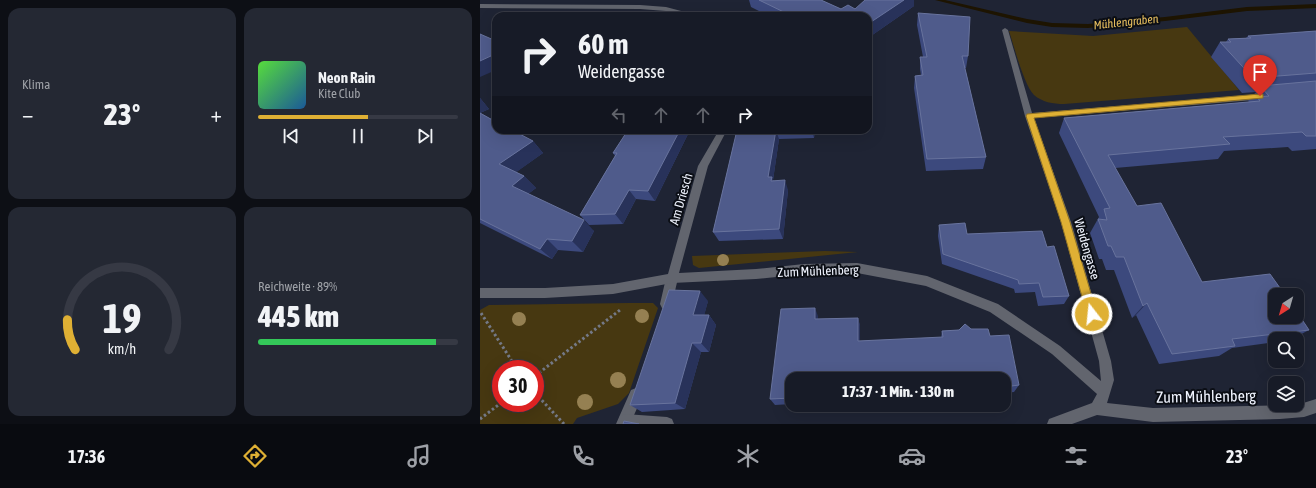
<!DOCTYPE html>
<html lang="de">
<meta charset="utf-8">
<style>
body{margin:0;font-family:"Asap Condensed",sans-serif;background:#242833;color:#f1f3f6;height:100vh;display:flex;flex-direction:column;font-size:15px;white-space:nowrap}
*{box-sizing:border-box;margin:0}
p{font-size:13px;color:#9ea1a7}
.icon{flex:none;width:22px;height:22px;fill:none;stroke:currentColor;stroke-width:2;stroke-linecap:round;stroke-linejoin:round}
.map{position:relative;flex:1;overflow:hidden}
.drawer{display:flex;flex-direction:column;gap:8px;padding:8px;background:#0d0f15;width:480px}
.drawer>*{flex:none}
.guide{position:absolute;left:12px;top:12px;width:380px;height:122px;border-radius:12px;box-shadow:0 4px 16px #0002,0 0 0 1px #363944;background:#171b27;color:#f1f3f6;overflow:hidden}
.needle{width:26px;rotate:217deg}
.buttons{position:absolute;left:788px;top:288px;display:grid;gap:8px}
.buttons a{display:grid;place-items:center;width:36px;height:36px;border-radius:8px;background:#171b27;box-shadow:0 4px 16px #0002,0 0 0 1px #363944;font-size:20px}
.speed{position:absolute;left:12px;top:360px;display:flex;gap:8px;font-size:20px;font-weight:700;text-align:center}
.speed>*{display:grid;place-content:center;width:52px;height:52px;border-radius:50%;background:#171b27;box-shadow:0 4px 16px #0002,0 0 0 1px #363944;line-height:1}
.speed .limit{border:6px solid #d22;background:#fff;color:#111}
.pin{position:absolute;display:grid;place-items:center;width:34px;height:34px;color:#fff;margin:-41px -17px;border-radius:50% 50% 50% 0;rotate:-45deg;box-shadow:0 0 4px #0007}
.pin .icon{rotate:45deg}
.me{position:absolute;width:44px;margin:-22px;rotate:344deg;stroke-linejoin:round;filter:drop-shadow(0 0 3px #0008)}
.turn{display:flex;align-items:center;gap:14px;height:84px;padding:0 20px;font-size:18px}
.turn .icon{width:52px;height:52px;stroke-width:2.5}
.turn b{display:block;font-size:28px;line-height:34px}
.lanes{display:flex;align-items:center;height:38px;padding:0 20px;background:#0003;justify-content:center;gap:20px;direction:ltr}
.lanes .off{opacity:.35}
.big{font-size:30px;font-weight:800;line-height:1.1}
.drawer .tile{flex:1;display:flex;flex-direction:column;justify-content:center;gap:6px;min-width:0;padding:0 14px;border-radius:12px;background:#242833}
.drawer .dial{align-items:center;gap:0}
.dial svg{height:104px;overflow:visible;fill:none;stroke:#363944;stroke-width:7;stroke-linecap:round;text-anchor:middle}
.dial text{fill:#f1f3f6;stroke:none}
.song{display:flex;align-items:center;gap:12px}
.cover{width:48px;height:48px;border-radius:6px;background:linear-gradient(135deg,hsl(110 70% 55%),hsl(210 70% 35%))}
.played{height:4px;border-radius:2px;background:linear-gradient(90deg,#dfb034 55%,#363944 55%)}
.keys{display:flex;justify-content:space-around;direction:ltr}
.heat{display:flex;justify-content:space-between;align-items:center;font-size:22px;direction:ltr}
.charge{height:6px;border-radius:3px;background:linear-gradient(90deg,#34c759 89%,#363944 0)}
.drawer .tiles{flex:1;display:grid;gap:8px;grid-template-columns:repeat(2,1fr)}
.trip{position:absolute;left:305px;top:372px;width:226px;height:40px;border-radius:12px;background:#171b27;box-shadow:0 4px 16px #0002,0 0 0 1px #363944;font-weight:800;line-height:40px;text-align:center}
.dock{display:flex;height:64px;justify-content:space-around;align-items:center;background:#090b10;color:#9ea1a7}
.dock .icon{width:28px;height:28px}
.dock .active{color:#dfb034}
.dock b{font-size:18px;color:#f1f3f6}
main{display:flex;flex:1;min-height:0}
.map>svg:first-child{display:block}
</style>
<main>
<section class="drawer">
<div class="tiles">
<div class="tile"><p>Klima</p>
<div class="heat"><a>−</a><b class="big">23°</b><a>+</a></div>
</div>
<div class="tile">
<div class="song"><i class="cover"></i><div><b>Neon Rain</b><p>Kite Club</p></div></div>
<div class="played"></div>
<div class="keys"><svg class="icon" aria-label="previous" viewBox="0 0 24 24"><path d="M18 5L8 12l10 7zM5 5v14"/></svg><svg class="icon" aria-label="pause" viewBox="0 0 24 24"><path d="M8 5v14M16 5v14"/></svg><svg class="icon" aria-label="next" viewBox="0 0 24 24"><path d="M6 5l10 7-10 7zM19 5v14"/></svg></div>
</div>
<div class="tile dial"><svg viewBox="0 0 100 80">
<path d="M14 69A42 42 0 1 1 86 69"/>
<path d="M14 69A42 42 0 0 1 8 46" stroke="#dfb034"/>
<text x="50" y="56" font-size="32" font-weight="700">19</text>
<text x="50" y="72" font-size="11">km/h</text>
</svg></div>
<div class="tile"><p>Reichweite · 89%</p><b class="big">445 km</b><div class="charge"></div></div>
</div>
</section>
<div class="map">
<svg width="836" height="424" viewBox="0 0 836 424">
<rect width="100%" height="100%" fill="#1f2434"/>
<!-- green -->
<path fill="#473811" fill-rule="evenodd" d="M707,27L759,90L584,104C573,104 562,102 554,95C544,85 534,46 529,31L613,36Z
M345,251L378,252L219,268L213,265L212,256Z
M148,303H173L178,308L149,393L138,404L97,418L93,424H0V310L9,305ZM21,369H55V403H21Z"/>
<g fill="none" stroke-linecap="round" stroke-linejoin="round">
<!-- stream -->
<path fill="#1d1401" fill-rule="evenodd" d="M455,0H465L547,19L572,23L608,24L685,17L767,7L836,4V8L767,11L685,21L608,28L572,27L547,23Z"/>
<!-- path -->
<path stroke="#747987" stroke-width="3" stroke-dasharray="2.5 2.5" stroke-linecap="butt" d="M1,313L37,369
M55,376L140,310
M55,393L84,424
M0,419L21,403"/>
<!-- lane -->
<path fill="#62656e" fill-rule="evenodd" d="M192,273L196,275L198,278L192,304L190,308L186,309L182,308L180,304L186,278L188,275Z
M156,388L161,390L163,395L150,424H136L151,390Z"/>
<!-- street -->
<path fill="#62656e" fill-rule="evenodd" d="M0,4L160,5L186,7L220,16H208L186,11L160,9L0,8Z
M525,28L528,30L552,113L788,94L789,96L785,99L554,118L591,222L631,361L634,380L627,403L673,408L817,405L836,399V413L824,417L800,419L673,422L617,415L592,424H567L569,419L612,403L617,394L572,354L510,312L446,286L377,273L324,274L276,279L192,283L133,294L65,298H0V288H65L133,284L188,274L218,166L239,130H247L228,166L199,273L276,269L324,264L377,263L447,276L518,304L580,346L621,381L619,361L581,222L545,116L522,30Z
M145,414L187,417L192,419L194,424H140L138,421L140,416Z"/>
</g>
<!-- trees -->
<g fill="#958052">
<circle cx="243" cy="260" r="6"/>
<circle cx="162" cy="316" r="7"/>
<circle cx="39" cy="319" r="7"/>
<circle cx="138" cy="380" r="8"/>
<circle cx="105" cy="402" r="8"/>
</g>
<!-- wall -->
<path fill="#3c497d" d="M269,0H341L361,9L434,6L388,38V16H289L271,7Z
M438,13L488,56L486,68H485L506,157L503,169L446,171L434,88L435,76L441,75L440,69V57H443L437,25Z
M836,31V149L812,151L808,147L744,151L738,159L635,168L657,206L722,282L829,330L812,339H795V342L752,348L739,356L679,364L656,315L652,318L634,270H626L622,259H619L610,233L619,217L579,133L584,118L769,102L768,101L776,92L762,93L731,57L740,42H746L748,39L766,38L768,36Z
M0,98L9,109L0,113L53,141L63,153L36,172L44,176L56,188L48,194L114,231L103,252L78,250L72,259L0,223Z
M148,130H210L175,201L156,199L143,224L109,225L100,215L135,156L133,153Z
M257,130H335L334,138L299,139L293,180L308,190L303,239L239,241L233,232Z
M459,225L487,234L567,247L589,296L584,304L558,306L555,292L535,293L534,289L462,264L458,236Z
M228,301L224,315H229L236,325L229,352H221L205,409L162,412L150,405Z
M338,316V319L378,318L380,326V341L461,338L462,331L491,329L510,336L539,385L534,392L524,393V379H312V404L295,405L290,399Z
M488,405H496L493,409Z"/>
<!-- shaded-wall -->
<path fill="#28325a" d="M424,0H434V6L388,38V24Z
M13,55L16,58V70L0,77V61Z
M0,98L9,109L0,113Z
M200,130H210L175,201L168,191Z
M296,130L299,139L293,180L295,187L288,177Z
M332,130H335L334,138Z
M53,141L63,153L31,176L19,164Z
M44,176L56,188L44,197L32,186Z
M305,180L308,190L303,239L299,229Z
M149,190L156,199L143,224L135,214Z
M104,220L114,231L103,252L92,241Z
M67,239L78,250L72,259L60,249Z
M220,291L228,301L222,324L213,315Z
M667,303L656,315L652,318L663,306Z
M335,308L338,316V328L335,319Z
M229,315L236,325L229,352L221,343Z
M378,318L380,326V349L378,341Z
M212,343L221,352L205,409L195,403Z"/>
<!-- building -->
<path fill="#4f5b8b" stroke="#68739d" d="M279,0H341L361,9L368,5L375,9L385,0H424L388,24V16H312Z
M438,13L490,17L488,56H482L506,157L447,159L435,76L443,75L440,57H447Z
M836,31V73L773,78L740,42H751L748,39L771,38L768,36Z
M0,34L16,41V55H13L0,61Z
M836,81V136H826L822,132L743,137L750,144L628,155L657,206L681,203L722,282L790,274L805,295H795V317H817V312L829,330L752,339L755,346L692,354L667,303L663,306L644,257H636L631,246H628L618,219L627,220L624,209L630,208L584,118L780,101L777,97L789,96L780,86Z
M0,113L16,122V130H32L53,141L19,164L44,176L32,186L104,220L92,241L67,239L60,249L0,219Z
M148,130H200L168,191L149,190L135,214L100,215L137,153H133Z
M257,130H296L288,177H292L291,181L305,180L299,229L233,232Z
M485,223L487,234L562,231L567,247L574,246L589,296L563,297L559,283L539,284L538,280L463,254L459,225Z
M189,290L220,291L213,315H229L221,343H212L195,403L150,405Z
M335,308V319L378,318V341L463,337L462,331L479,330L485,324L491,329H508L510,336L529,335L539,385L524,387V379H312V398L290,399L301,309Z
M144,421L159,424H143Z"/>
<!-- route -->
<path fill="#dfb034" stroke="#917222" d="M780,94H783V98L554,118L590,222L617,314L615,318L612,319L608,318L581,222L546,116L547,114Z"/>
<g text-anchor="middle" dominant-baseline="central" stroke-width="4" stroke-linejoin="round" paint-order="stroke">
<!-- far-water labels -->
<g font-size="12" font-style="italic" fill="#eac15f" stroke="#0b0e15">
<text transform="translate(646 22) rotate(-6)">Mühlengraben</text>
</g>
<!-- street labels -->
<g font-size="13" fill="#eff3fe" stroke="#0b0e15">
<text transform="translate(201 199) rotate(-74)">Am Driesch</text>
<text transform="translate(607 249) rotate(74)">Weidengasse</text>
<text transform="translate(338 271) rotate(-2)">Zum Mühlenberg</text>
</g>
<!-- near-street labels -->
<g font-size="16" fill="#eff3fe" stroke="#0b0e15">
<text transform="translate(726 396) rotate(-1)">Zum Mühlenberg</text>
</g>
</g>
</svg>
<div class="buttons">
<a><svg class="needle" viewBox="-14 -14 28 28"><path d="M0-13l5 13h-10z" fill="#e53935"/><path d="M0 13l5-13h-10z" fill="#9ea1a7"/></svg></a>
<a><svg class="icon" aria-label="search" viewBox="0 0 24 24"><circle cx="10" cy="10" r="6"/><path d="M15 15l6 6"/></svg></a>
<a><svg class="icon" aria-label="layers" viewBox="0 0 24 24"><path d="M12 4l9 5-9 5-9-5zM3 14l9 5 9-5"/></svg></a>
</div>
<div class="speed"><div class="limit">30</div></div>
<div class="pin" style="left:780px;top:96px;background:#d93025"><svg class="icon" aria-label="arrive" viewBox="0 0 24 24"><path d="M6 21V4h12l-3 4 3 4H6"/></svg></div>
<svg class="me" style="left:612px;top:314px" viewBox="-20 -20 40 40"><circle r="17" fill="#dfb034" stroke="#fff" stroke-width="3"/><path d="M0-11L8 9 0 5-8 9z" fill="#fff"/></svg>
<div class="trip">17:37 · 1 Min. · 130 m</div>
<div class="guide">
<div class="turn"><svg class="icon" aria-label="right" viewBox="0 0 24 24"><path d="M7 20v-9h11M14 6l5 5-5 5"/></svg><div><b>60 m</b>Weidengasse</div></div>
<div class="lanes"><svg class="icon off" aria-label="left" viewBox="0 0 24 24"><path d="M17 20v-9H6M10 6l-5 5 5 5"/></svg><svg class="icon off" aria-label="ahead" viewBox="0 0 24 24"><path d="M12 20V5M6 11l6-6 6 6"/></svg><svg class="icon off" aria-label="ahead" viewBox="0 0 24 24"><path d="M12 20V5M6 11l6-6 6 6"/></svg><svg class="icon" aria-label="right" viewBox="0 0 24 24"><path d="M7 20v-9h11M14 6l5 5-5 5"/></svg></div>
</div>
</div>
</main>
<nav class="dock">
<b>17:36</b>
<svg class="icon active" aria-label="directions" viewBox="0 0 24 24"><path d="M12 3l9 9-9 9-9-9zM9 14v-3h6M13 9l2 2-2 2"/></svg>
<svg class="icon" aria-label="music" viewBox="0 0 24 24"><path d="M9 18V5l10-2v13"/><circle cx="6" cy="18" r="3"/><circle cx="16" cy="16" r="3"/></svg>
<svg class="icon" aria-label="phone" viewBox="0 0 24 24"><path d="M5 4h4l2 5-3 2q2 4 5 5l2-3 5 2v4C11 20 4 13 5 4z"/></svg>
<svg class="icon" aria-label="climate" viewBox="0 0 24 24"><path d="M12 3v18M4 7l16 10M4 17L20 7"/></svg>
<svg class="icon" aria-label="car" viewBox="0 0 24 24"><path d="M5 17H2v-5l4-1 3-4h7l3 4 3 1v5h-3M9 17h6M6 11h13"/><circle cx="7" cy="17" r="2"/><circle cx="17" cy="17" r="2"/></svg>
<svg class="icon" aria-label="filters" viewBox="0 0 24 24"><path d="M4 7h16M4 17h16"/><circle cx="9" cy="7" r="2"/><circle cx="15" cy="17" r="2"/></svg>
<b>23°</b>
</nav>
